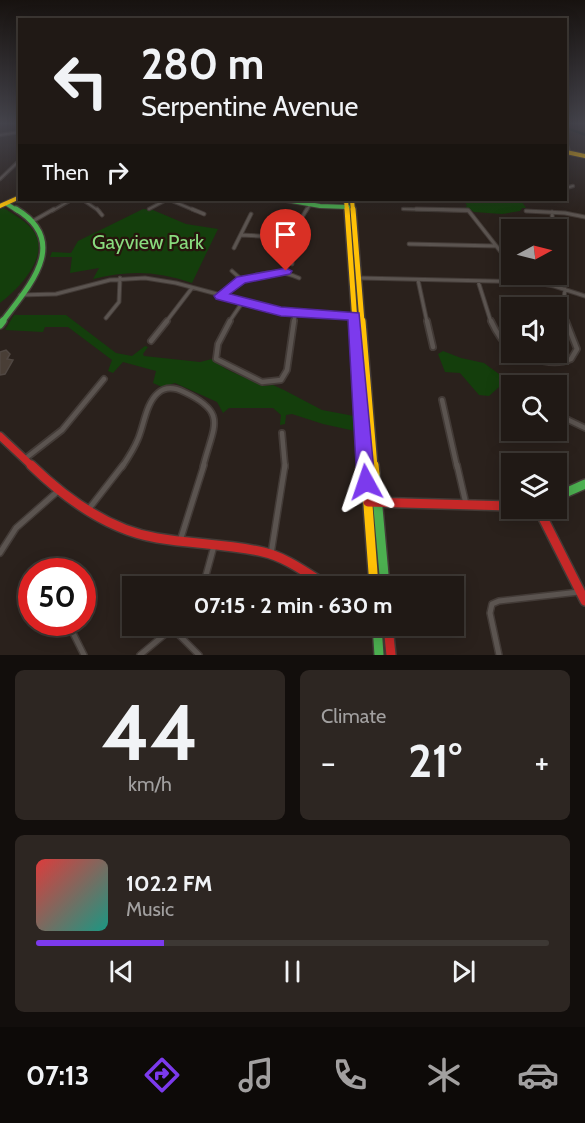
<!DOCTYPE html>
<meta charset="utf-8">
<style>
body{margin:0;font-family:Cabin,sans-serif;background:#2d2622;color:#f1f3f6;height:100vh;display:flex;flex-direction:column;font-size:22px;white-space:nowrap}
*{box-sizing:border-box;margin:0}
p{font-size:20px;color:#a2a0a0}
.icon{flex:none;width:33px;height:33px;fill:none;stroke:currentColor;stroke-width:2;stroke-linecap:round;stroke-linejoin:round}
.map{position:relative;height:655px;overflow:hidden}
.details{display:flex;flex-direction:column;gap:15px;padding:15px;background:#120e0c;flex:1}
.details>*{flex:none}
.banner{position:absolute;left:18px;top:18px;width:549px;height:183px;border-radius:0px;box-shadow:0 3px 15px #0003,0 0 0 2px #3d3834;background:#201915;color:#f1f3f6;overflow:hidden}
.needle{width:39px;rotate:83deg}
.tools{position:absolute;left:501px;top:219px;display:grid;gap:12px}
.tools a{display:grid;place-items:center;width:66px;height:66px;border-radius:0px;background:#201915;box-shadow:0 3px 15px #0003,0 0 0 2px #3d3834;font-size:30px}
.speed{position:absolute;left:18px;top:558px;display:flex;gap:12px;font-size:30px;font-weight:700;text-align:center}
.speed>*{display:grid;place-content:center;width:78px;height:78px;border-radius:50%;background:#201915;box-shadow:0 3px 15px #0003,0 0 0 2px #3d3834;line-height:1}
.speed .limit{border:9px solid #d22;background:#fff;color:#111}
.pin{position:absolute;display:grid;place-items:center;width:51px;height:51px;color:#fff;margin:-62px -26px;border-radius:50% 50% 50% 0;rotate:-45deg;box-shadow:0 0 6px #0007}
.pin .icon{rotate:45deg}
.me{position:absolute;width:66px;margin:-33px;rotate:355deg;stroke-linejoin:round;filter:drop-shadow(0 0 4px #0008)}
.turn{display:flex;align-items:center;gap:21px;height:126px;padding:0 24px;font-size:27px}
.turn .icon{width:78px;height:78px;stroke-width:2.5}
.turn b{display:block;font-size:42px;line-height:51px}
.then{display:flex;align-items:center;height:57px;padding:0 24px;background:#0003;gap:12px;font-size:22px}
.big{font-size:45px;font-weight:700;line-height:1.1}
.details .widget{flex:1;display:flex;flex-direction:column;justify-content:center;gap:9px;min-width:0;padding:0 21px;border-radius:9px;background:#2d2622}
.details .dial{align-items:center;gap:0}
.dial b{font-size:78px;line-height:1}
.song{display:flex;align-items:center;gap:18px}
.cover{width:72px;height:72px;border-radius:9px;background:linear-gradient(135deg,hsl(0 70% 55%),hsl(170 70% 35%))}
.played{height:6px;border-radius:3px;background:linear-gradient(90deg,#7c3aed 25%,#3d3834 25%)}
.keys{display:flex;justify-content:space-around;direction:ltr}
.heat{display:flex;justify-content:space-between;align-items:center;font-size:33px;direction:ltr}
.details .tiles{flex:1;display:grid;gap:15px;grid-template-columns:1fr 1fr}
.widget:last-child{grid-column:span 2}
.trip{position:absolute;left:122px;top:576px;width:342px;height:60px;border-radius:0px;background:#201915;box-shadow:0 3px 15px #0003,0 0 0 2px #3d3834;font-weight:700;line-height:60px;text-align:center}
.tab-bar{display:flex;height:96px;justify-content:space-around;align-items:center;background:#0d0a08;color:#a2a0a0}
.tab-bar .icon{width:42px;height:42px}
.tab-bar .current{color:#7c3aed}
.tab-bar b{font-size:27px;color:#f1f3f6}
.map>svg:first-child{display:block}
</style>
<div class="map">
<svg width="585" height="655" viewBox="0 0 585 655">
<rect width="100%" height="100%" fill="#2a211c"/>
<!-- green -->
<path fill="#143e0c" d="M464,200H521L526,208H522L520,211L502,214L474,212L465,207L467,206Z
M4,208C13,214 24,220 31,228C54,253 19,289 0,303V209Z
M143,209L153,210L186,224L218,229L192,283C157,271 129,270 93,279L99,268L70,273L72,257H50L52,252L71,253L78,241Z
M14,315H66L116,353L132,356L145,346L148,347L143,354L144,356L200,362L212,359L226,369L263,386L273,385L284,390L322,410L354,416L355,431L323,424L292,414L286,415L285,424L280,425L281,415L273,408H229L223,413L217,402L175,383L162,387L153,383L156,371L123,362L113,373L108,371L112,360L68,327H45L43,332L5,330Z
M443,351L461,358L484,363L507,380L489,396L479,395L460,373L445,372L438,354Z"/>
<g fill="none" stroke-linecap="round" stroke-linejoin="round">
<!-- river -->
<path fill="#071617" fill-rule="evenodd" d="M566,127L585,133V136L566,129Z"/>
</g>
<!-- building -->
<path fill="#493e36" stroke="#504742" stroke-width="1.5" d="M6,350L10,354L7,359L13,360L5,374L0,375V352Z"/>
<g fill="none" stroke-linecap="round" stroke-linejoin="round">
<defs>
<path id="street-far3" d="M0,135L20,132
M566,142L569,152
M0,179L20,160
M566,188L573,186
M83,200L99,211
M170,200L196,211
M149,209L166,200
M403,209L469,211
M52,211L71,200
M306,211L310,205"/>
<path id="street-far2" d="M97,209L102,215
M192,209L204,214
M416,209L468,210L512,266
M526,211L565,213L585,217
M552,212L553,230
M33,221L54,209
M241,235L293,238
M409,244L496,246
M234,248L251,214
M292,264L293,232L307,209
M232,271L241,279
M516,274L519,282
M360,278L531,282L554,286L585,296
M418,280L427,322
M478,281L491,322
M565,289L563,307L566,322
M20,295L56,294L110,280L145,278L176,283L281,311L355,316
M220,296C242,277 271,265 299,278
M106,318L119,302L120,278
M166,322L192,288
M229,322L242,303
M294,322L295,313"/>
<path id="street-far1" d="M230,321L218,344L216,359L262,382L281,380L287,370L294,321
M427,321L433,347
M491,321C502,345 516,358 543,361C553,363 562,363 571,359L577,349L566,321
M151,341L167,321
M442,400L457,467
M556,414L585,428
M282,433L285,467
M26,458L62,430L104,379
M122,467C128,458 134,449 138,439C144,425 146,403 158,393C166,386 176,388 184,392C229,413 213,426 203,467"/>
<path id="street" d="M457,465L466,504
M88,510L123,465
M180,541L204,465
M0,553L16,528L58,491
M271,554L285,465
M203,586L214,546
M69,625L84,655
M172,628L199,655
M140,655L175,626
M499,655L490,613L492,604L499,601L579,592"/>
<path id="fast-far3" d="M286,200L320,206L348,207
M7,204L18,211"/>
<path id="fast-far2" d="M2,322C29,286 71,242 16,209"/>
<path id="fast-far1" d="M0,325L3,321"/>
<path id="fast" d="M375,474L385,586
M556,497L585,484
M377,626L379,655"/>
<path id="slow-far3" d="M566,152L585,156
M346,200L347,211
M352,200L353,211
M0,206L20,197"/>
<path id="slow-far2" d="M347,209L355,322
M353,209L362,322"/>
<path id="slow-far1" d="M355,321L365,467
M362,321L374,467"/>
<path id="slow" d="M365,465L374,586
M374,465L375,474"/>
<path id="jam-far1" d="M0,436L33,467"/>
<path id="jam" d="M31,465C66,499 108,530 157,538C192,544 228,544 263,552C286,557 308,574 328,586
M368,502L512,506
M538,508L585,601
M388,626L391,655"/>
</defs>
<!-- street-far3 casing -->
<use href="#street-far3" stroke="#433b37" stroke-width="4.5"/>
<!-- street-far2 casing -->
<use href="#street-far2" stroke="#433b37" stroke-width="5"/>
<!-- street-far1 casing -->
<use href="#street-far1" stroke="#433b37" stroke-width="8"/>
<!-- street casing -->
<use href="#street" stroke="#433b37" stroke-width="8"/>
<!-- fast-far3 casing -->
<use href="#fast-far3" stroke="#433b37" stroke-width="6"/>
<!-- fast-far2 casing -->
<use href="#fast-far2" stroke="#433b37" stroke-width="8"/>
<!-- fast-far1 casing -->
<use href="#fast-far1" stroke="#433b37" stroke-width="10"/>
<!-- fast casing -->
<use href="#fast" stroke="#433b37" stroke-width="12"/>
<!-- slow-far3 casing -->
<use href="#slow-far3" stroke="#433b37" stroke-width="6"/>
<!-- slow-far2 casing -->
<use href="#slow-far2" stroke="#433b37" stroke-width="8"/>
<!-- slow-far1 casing -->
<use href="#slow-far1" stroke="#433b37" stroke-width="10"/>
<!-- slow casing -->
<use href="#slow" stroke="#433b37" stroke-width="12"/>
<!-- jam-far1 casing -->
<use href="#jam-far1" stroke="#433b37" stroke-width="10"/>
<!-- jam casing -->
<use href="#jam" stroke="#433b37" stroke-width="12"/>
<!-- street-far3 -->
<use href="#street-far3" stroke="#5b5450" stroke-width="2"/>
<!-- street-far2 -->
<use href="#street-far2" stroke="#5b5450" stroke-width="3"/>
<!-- street-far1 -->
<use href="#street-far1" stroke="#5b5450" stroke-width="4.5"/>
<!-- street -->
<use href="#street" stroke="#5b5450" stroke-width="5"/>
<!-- fast-far3 -->
<use href="#fast-far3" stroke="#4caf50" stroke-width="4"/>
<!-- fast-far2 -->
<use href="#fast-far2" stroke="#4caf50" stroke-width="5"/>
<!-- fast-far1 -->
<use href="#fast-far1" stroke="#4caf50" stroke-width="7"/>
<!-- fast -->
<use href="#fast" stroke="#4caf50" stroke-width="9"/>
<!-- slow-far3 -->
<use href="#slow-far3" stroke="#ffc107" stroke-width="4"/>
<!-- slow-far2 -->
<use href="#slow-far2" stroke="#ffc107" stroke-width="5"/>
<!-- slow-far1 -->
<use href="#slow-far1" stroke="#ffc107" stroke-width="7"/>
<!-- slow -->
<use href="#slow" stroke="#ffc107" stroke-width="9"/>
<!-- jam-far1 -->
<use href="#jam-far1" stroke="#c62828" stroke-width="7"/>
<!-- jam -->
<use href="#jam" stroke="#c62828" stroke-width="9"/>
</g>
<!-- sky -->
<linearGradient id="sky" x2="0" y2="1"><stop stop-color="#17120f"/><stop offset="0.57" stop-color="#44434b"/><stop offset="1" stop-color="#44434b" stop-opacity="0"/></linearGradient>
<rect width="585" height="216" fill="url(#sky)"/>
<!-- route -->
<path fill="#7c3aed" stroke="#51269a" stroke-width="1.5" d="M286,268L292,271L290,274L245,283L230,294L281,307L359,313L375,482L373,488L366,490L360,488L357,482L348,320L281,316L216,299L214,296L237,277Z"/>
<g text-anchor="middle" dominant-baseline="central" stroke-width="4.5" stroke-linejoin="round" paint-order="stroke">
<!-- park labels -->
<g font-size="20" fill="#89db7e" stroke="#26160d">
<text x="148" y="242">Gayview Park</text>
</g>
</g>
</svg>
<div class="tools">
<a><svg class="needle" viewBox="-14 -14 28 28"><path d="M0-13l5 13h-10z" fill="#e53935"/><path d="M0 13l5-13h-10z" fill="#a2a0a0"/></svg></a>
<a><svg class="icon" aria-label="sound" viewBox="0 0 24 24"><path d="M4 9h4l5-4v14l-5-4H4zM17 9q2 3 0 6"/></svg></a>
<a><svg class="icon" aria-label="search" viewBox="0 0 24 24"><circle cx="10" cy="10" r="6"/><path d="M15 15l6 6"/></svg></a>
<a><svg class="icon" aria-label="layers" viewBox="0 0 24 24"><path d="M12 4l9 5-9 5-9-5zM3 14l9 5 9-5"/></svg></a>
</div>
<div class="speed"><div class="limit">50</div></div>
<div class="pin" style="left:286px;top:271px;background:#d93025"><svg class="icon" aria-label="arrive" viewBox="0 0 24 24"><path d="M6 21V4h12l-3 4 3 4H6"/></svg></div>
<svg class="me" style="left:366px;top:482px" viewBox="-20 -20 40 40"><path d="M0-17L14 15 0 8-14 15z" fill="#7c3aed" stroke="#fff" stroke-width="4"/></svg>
<div class="trip">07:15 · 2 min · 630 m</div>
<div class="banner">
<div class="turn"><svg class="icon" aria-label="left" viewBox="0 0 24 24"><path d="M17 20v-9H6M10 6l-5 5 5 5"/></svg><div><b>280 m</b>Serpentine Avenue</div></div>
<div class="then">Then<svg class="icon" aria-label="right" viewBox="0 0 24 24"><path d="M7 20v-9h11M14 6l5 5-5 5"/></svg></div>
</div>
</div>
<section class="details">
<div class="tiles">
<div class="widget dial"><b>44</b><p>km/h</p></div>
<div class="widget"><p>Climate</p>
<div class="heat"><a>−</a><b class="big">21°</b><a>+</a></div>
</div>
<div class="widget">
<div class="song"><i class="cover"></i><div><b>102.2 FM</b><p>Music</p></div></div>
<div class="played"></div>
<div class="keys"><svg class="icon" aria-label="previous" viewBox="0 0 24 24"><path d="M18 5L8 12l10 7zM5 5v14"/></svg><svg class="icon" aria-label="pause" viewBox="0 0 24 24"><path d="M8 5v14M16 5v14"/></svg><svg class="icon" aria-label="next" viewBox="0 0 24 24"><path d="M6 5l10 7-10 7zM19 5v14"/></svg></div>
</div>
</div>
</section>
<nav class="tab-bar">
<b>07:13</b>
<svg class="icon current" aria-label="directions" viewBox="0 0 24 24"><path d="M12 3l9 9-9 9-9-9zM9 14v-3h6M13 9l2 2-2 2"/></svg>
<svg class="icon" aria-label="music" viewBox="0 0 24 24"><path d="M9 18V5l10-2v13"/><circle cx="6" cy="18" r="3"/><circle cx="16" cy="16" r="3"/></svg>
<svg class="icon" aria-label="phone" viewBox="0 0 24 24"><path d="M5 4h4l2 5-3 2q2 4 5 5l2-3 5 2v4C11 20 4 13 5 4z"/></svg>
<svg class="icon" aria-label="climate" viewBox="0 0 24 24"><path d="M12 3v18M4 7l16 10M4 17L20 7"/></svg>
<svg class="icon" aria-label="car" viewBox="0 0 24 24"><path d="M5 17H2v-5l4-1 3-4h7l3 4 3 1v5h-3M9 17h6M6 11h13"/><circle cx="7" cy="17" r="2"/><circle cx="17" cy="17" r="2"/></svg>
</nav>
